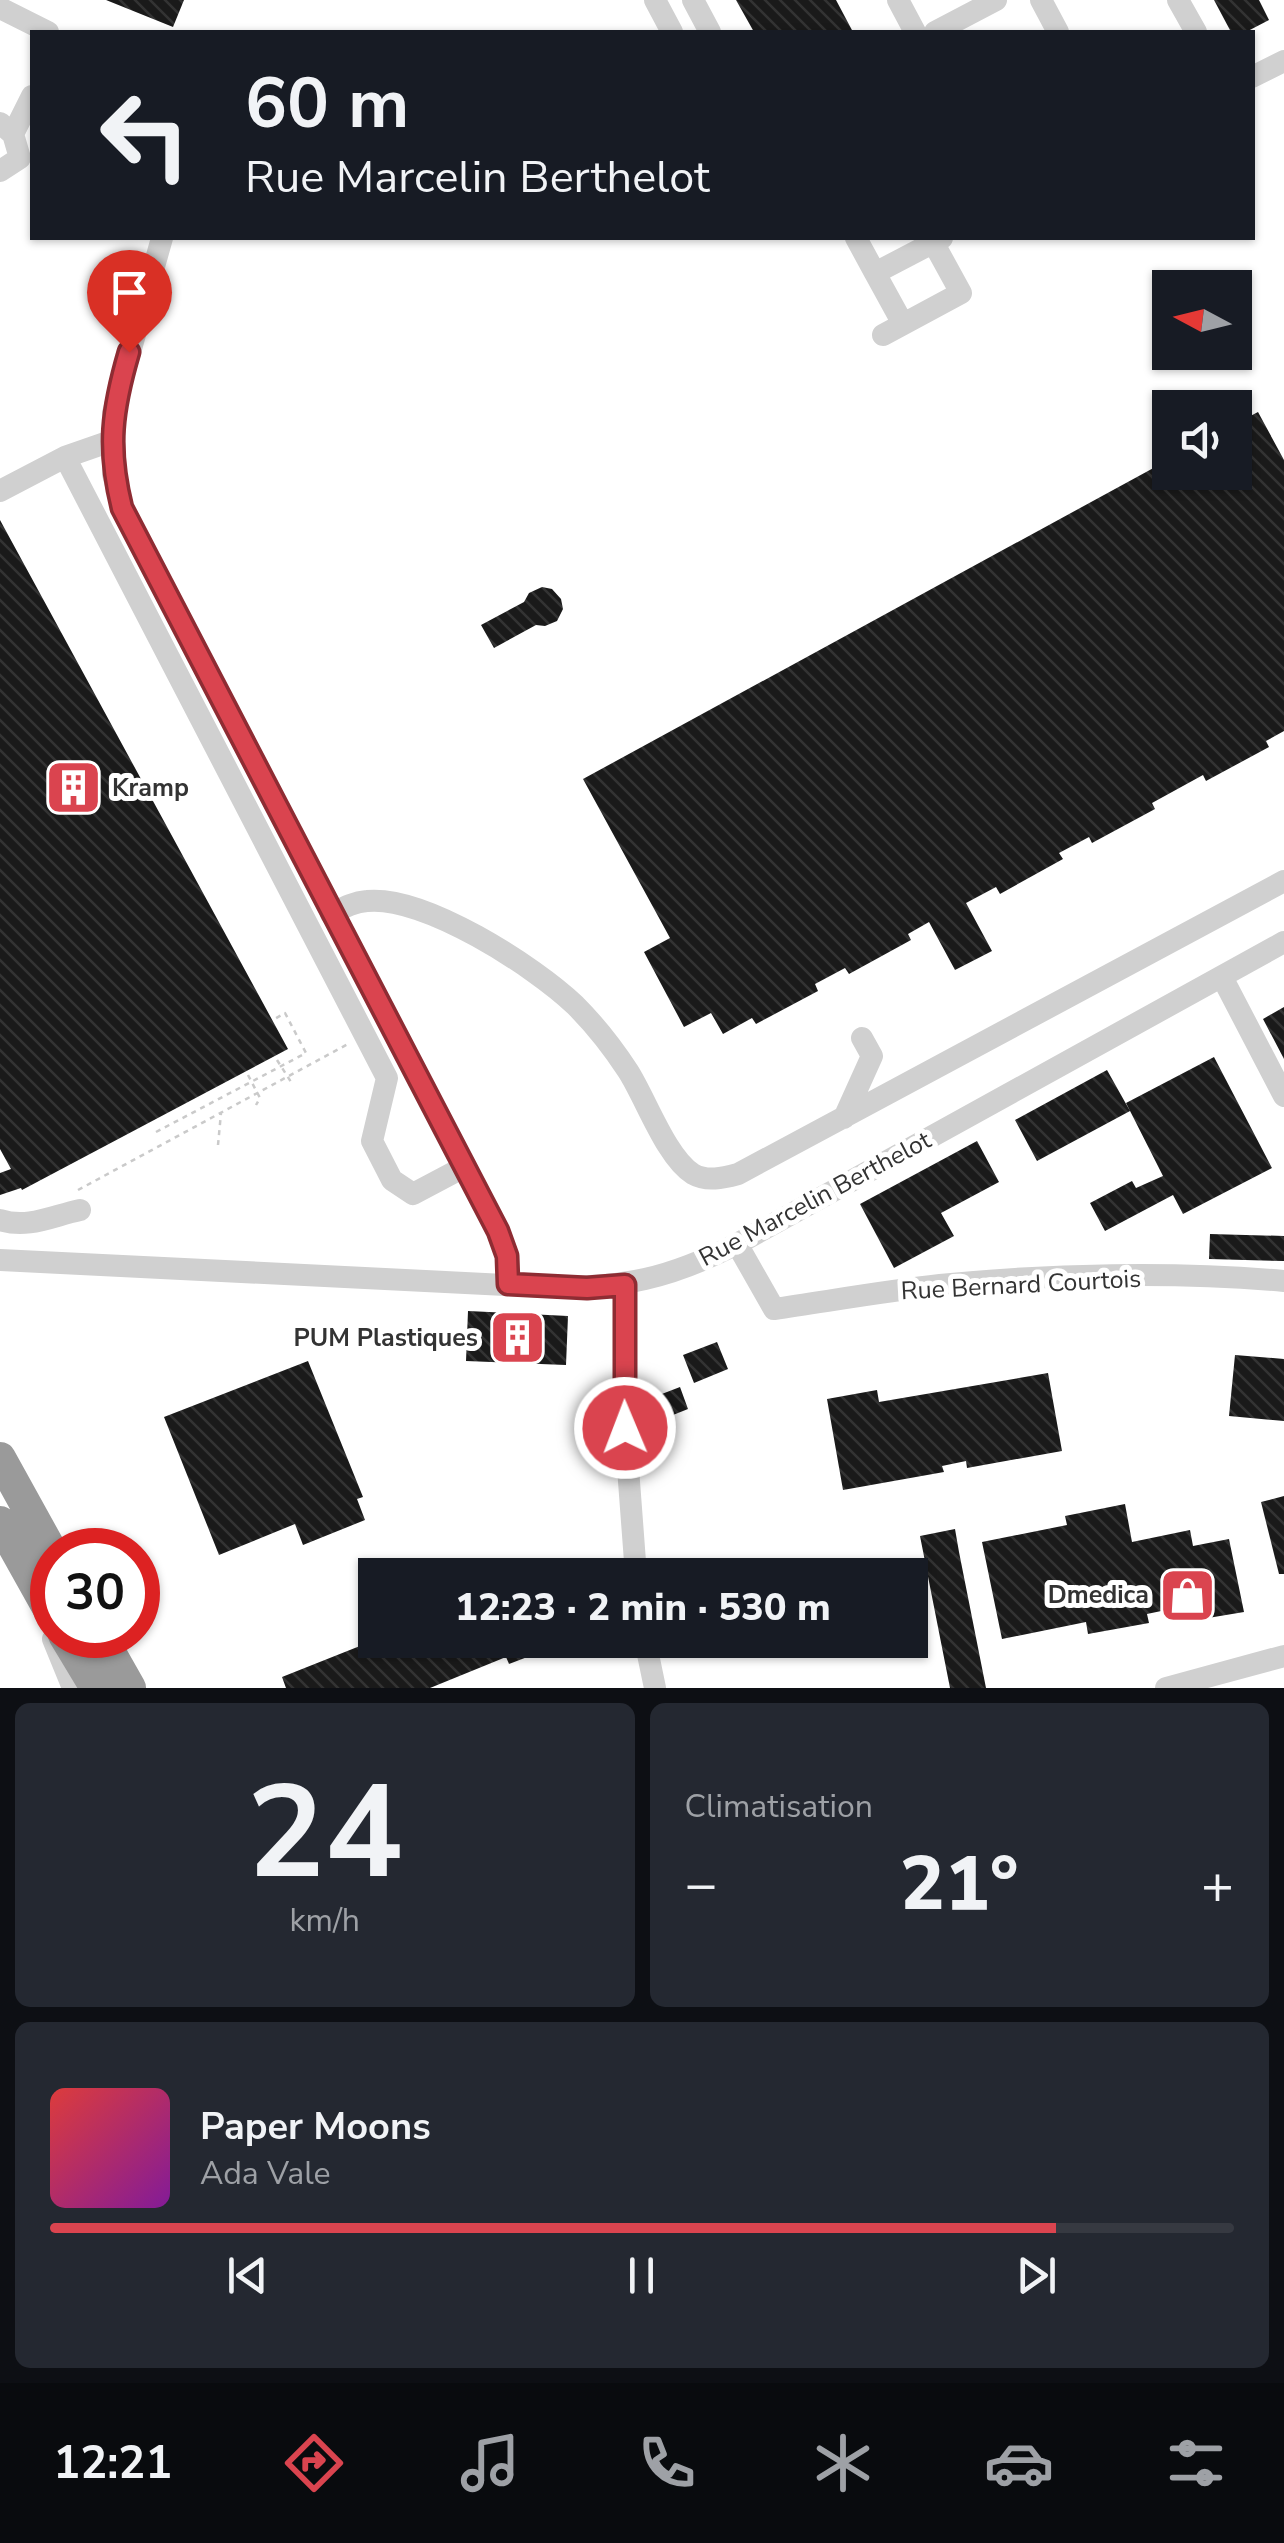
<!DOCTYPE html>
<html lang="fr">
<meta charset="utf-8">
<style>
body{margin:0;font-family:"Nunito Sans",sans-serif;background:#242831;color:#f1f3f6;height:100vh;display:flex;flex-direction:column;font-size:38px;white-space:nowrap}
*{box-sizing:border-box;margin:0}
p{font-size:32px;color:#9ea1a6}
.icon{flex:none;width:55px;height:55px;fill:none;stroke:currentColor;stroke-width:2;stroke-linecap:round;stroke-linejoin:round}
.map{position:relative;height:1688px;overflow:hidden}
.side{display:flex;flex-direction:column;gap:15px;padding:15px;background:#0d0f14;flex:1}
.side>*{flex:none}
.hud{position:absolute;left:30px;top:30px;width:1225px;height:210px;border-radius:0px;box-shadow:0 2px 8px #0004;background:#171b24;color:#f1f3f6;overflow:hidden}
.needle{width:65px;rotate:277deg}
.buttons{position:absolute;left:1152px;top:270px;display:grid;gap:20px}
.buttons a{display:grid;place-items:center;width:100px;height:100px;border-radius:0px;background:#171b24;box-shadow:0 2px 8px #0004;font-size:50px}
.speed{position:absolute;left:30px;top:1528px;display:flex;gap:20px;font-size:50px;font-weight:700;text-align:center}
.speed>*{display:grid;place-content:center;width:130px;height:130px;border-radius:50%;background:#171b24;box-shadow:0 2px 8px #0004;line-height:1}
.speed .limit{border:15px solid #d22;background:#fff;color:#111}
.pin{position:absolute;display:grid;place-items:center;width:85px;height:85px;color:#fff;margin:-102px -42px;border-radius:50% 50% 50% 0;rotate:-45deg;box-shadow:0 0 10px #0007}
.pin .icon{rotate:45deg}
.me{position:absolute;width:110px;margin:-55px;rotate:359deg;stroke-linejoin:round;filter:drop-shadow(0 0 8px #0008)}
.turn{display:flex;align-items:center;gap:35px;height:210px;padding:0 50px;font-size:45px}
.turn .icon{width:130px;height:130px;stroke-width:2.5}
.turn b{display:block;font-size:70px;line-height:85px}
.big{font-size:75px;font-weight:800;line-height:1.1}
.side .widget{flex:1;display:flex;flex-direction:column;justify-content:center;gap:15px;min-width:0;padding:0 35px;border-radius:15px;background:#242831}
.side .dial{align-items:center;gap:0}
.dial b{font-size:130px;line-height:1}
.song{display:flex;align-items:center;gap:30px}
.cover{width:120px;height:120px;border-radius:15px;background:linear-gradient(135deg,hsl(0 70% 55%),hsl(290 70% 35%))}
.played{height:10px;border-radius:5px;background:linear-gradient(90deg,#da444f 85%,#363941 85%)}
.keys{display:flex;justify-content:space-around;direction:ltr}
.heat{display:flex;justify-content:space-between;align-items:center;font-size:55px;direction:ltr}
.side .tiles{flex:1;display:grid;gap:15px;grid-template-columns:1fr 1fr}
.widget:last-child{grid-column:span 2}
.trip{position:absolute;left:358px;top:1558px;width:570px;height:100px;border-radius:0px;background:#171b24;box-shadow:0 2px 8px #0004;font-weight:800;line-height:100px;text-align:center}
.dock{display:flex;height:160px;justify-content:space-around;align-items:center;background:#090b0e;color:#9ea1a6}
.dock .icon{width:70px;height:70px}
.dock .selected{color:#da444f}
.dock b{font-size:45px;color:#f1f3f6}
.map>svg:first-child{display:block}
</style>
<div class="map">
<svg width="1284" height="1688" viewBox="0 0 1284 1688">
<defs>
<pattern id="building-back-hatch" width="6" height="6" patternUnits="userSpaceOnUse" patternTransform="scale(2.5)"><rect width="6" height="6" fill="#1a1a1a"/><path d="M-1 5l2 2M0 0l6 6M5-1l2 2" fill="none" stroke="#333"/></pattern>
</defs>
<rect width="100%" height="100%" fill="#fff"/>
<!-- building -->
<path fill="url(#building-back-hatch)" d="M106,0H184L173,27Z
M736,0H836L853,32H754Z
M1214,0H1259L1269,20L1246,32H1231Z
M1258,412L1284,460V731L1266,741L1269,747L1206,781L1203,775L1152,803L1155,809L1092,843L1089,837L1059,853L1063,859L1000,894L996,887L966,903L992,951L955,970L929,922L908,934L911,940L849,974L845,968L815,984L818,991L756,1024L752,1018L723,1034L711,1013L684,1027L644,952L670,938L583,779L1170,459V472H1235V424Z
M0,520L288,1049L22,1190L21,1188L0,1195V1173L11,1169L0,1149Z
M542,587L552,589L561,599L563,609L557,621L545,626L536,625L494,648L481,625L524,602L529,593Z
M1284,1007V1059L1263,1019Z
M1214,1057L1272,1168L1183,1214L1173,1195L1105,1231L1090,1203L1132,1181L1136,1188L1163,1176L1126,1103Z
M1107,1070L1130,1111L1037,1161L1015,1120Z
M977,1141L999,1182L941,1213L954,1236L894,1268L860,1204Z
M1210,1234L1284,1236V1261L1209,1259Z
M468,1311L568,1316L566,1365L466,1361Z
M717,1342L728,1369L694,1383L683,1355Z
M1235,1355L1284,1359V1421L1229,1416Z
M308,1361L363,1497L357,1499L365,1520L303,1545L295,1524L219,1555L164,1417Z
M1048,1373L1062,1451L967,1468L966,1461L942,1466L944,1472L843,1490L827,1399L877,1390L879,1402Z
M680,1387L688,1409L663,1419L654,1397Z
M1284,1496V1574H1279L1261,1502Z
M1125,1504L1132,1542L1190,1530L1193,1546L1229,1539L1244,1612L1208,1618L1204,1602L1147,1614L1149,1623L1088,1634L1086,1622L1002,1639L982,1542L1067,1525L1065,1516Z
M955,1529L959,1552L986,1688H950L920,1536Z
M375,1640H569V1641L509,1664L506,1657L430,1688H286L282,1677Z
M711,1640H771L772,1646L715,1658Z"/>
<g fill="none" stroke-linecap="round" stroke-linejoin="round">
<!-- path -->
<path stroke="#cacaca" stroke-width="2.5" stroke-dasharray="5 5" stroke-linecap="butt" d="M277,1060L293,1085
M248,1075L260,1098L256,1105
M156,1132L306,1053L285,1013L273,1020
M218,1145L221,1113
M78,1190L348,1044"/>
<!-- minor -->
<path stroke="#d0d0d0" stroke-width="22" d="M655,0L672,32
M693,0L710,32
M898,0L915,32
M1041,0L1058,32
M1178,0L1196,32
M0,8L48,32
M935,32L996,0
M1252,77L1284,61
M0,123L13,134L20,158L0,171
M13,134L32,96
M162,238L113,413V474L122,508L498,1231L507,1256L508,1284
M856,238L875,273L942,238
M875,273L903,324
M883,335L961,293L933,242
M65,457L111,441
M0,491L65,457L387,1078L372,1141L392,1180L413,1194L464,1167
M331,914C343,908 354,902 367,901C424,895 534,966 575,1005C595,1025 613,1048 628,1071C646,1099 666,1157 693,1174C707,1182 723,1178 738,1174L1284,881
M1222,977L1284,1096
M844,1118L872,1056L862,1038
M0,1220C28,1229 52,1216 80,1210
M737,1244L774,1309C829,1301 885,1291 940,1285C1050,1274 1174,1271 1284,1281
M0,1260L547,1287C624,1288 668,1279 737,1244L1284,942
M625,1285V1428L636,1575
M53,1639L73,1688
M645,1640L655,1688
M1166,1688L1284,1656"/>
<!-- highway -->
<path stroke="#9a9a9a" stroke-width="32" d="M0,1458L52,1552
M0,1522L52,1615
M64,1635L96,1688
M100,1635L130,1688"/>
</g>
<g fill="none" stroke-linecap="round" stroke-linejoin="round">
<defs>
<path id="route" d="M129,352C112,410 107,448 122,508L498,1231L507,1256L508,1284L587,1288L625,1285V1428"/>
</defs>
<!-- route casing -->
<use href="#route" stroke="#8e2c33" stroke-width="25"/>
<!-- route -->
<use href="#route" stroke="#da444f" stroke-width="18"/>
</g>
<!-- icons -->
<defs>
<symbol id="building-square" viewBox="-11 -11 22 22"><rect x="-9" y="-9" width="18" height="18" rx="4" fill="#da444f" stroke="#fff"/><path d="M-4-6H4V6H1V3H-1V6H-4ZM-2.5-4.3h1.7v1.8h-1.7ZM.8-4.3h1.7v1.8H.8ZM-2.5-1h1.7V.8h-1.7ZM.8-1h1.7V.8H.8Z" fill="#fff"/></symbol>
<symbol id="shop-square" viewBox="-11 -11 22 22"><rect x="-9" y="-9" width="18" height="18" rx="4" fill="#da444f" stroke="#fff"/><path d="M-5-2.5h2.3a2.7 3.5 0 0 1 5.4 0H5L5.5 6h-11ZM-1.5-2.5h3a1.5 2.3 0 0 0-3 0Z" fill="#fff"/></symbol>
</defs>
<g fill-rule="evenodd">
<use href="#building-square" x="42" y="756" width="63" height="63"/>
<use href="#building-square" x="486" y="1306" width="63" height="63"/>
<use href="#shop-square" x="1156" y="1564" width="63" height="63"/>
</g>
<g text-anchor="middle" dominant-baseline="central" stroke-width="10" stroke-linejoin="round" paint-order="stroke">
<!-- poi labels -->
<g font-size="25" font-weight="bold" fill="#333" stroke="#fff" text-anchor="end">
<text x="112" y="788" text-anchor="start">Kramp</text>
<text x="478" y="1338">PUM Plastiques</text>
<text x="1149" y="1595">Dmedica</text>
</g>
<!-- street labels -->
<g font-size="25" fill="#333" stroke="#fff">
<text transform="translate(815 1199) rotate(-28)">Rue Marcelin Berthelot</text>
<text transform="translate(1021 1285) rotate(-3)">Rue Bernard Courtois</text>
</g>
</g>
</svg>
<div class="buttons">
<a><svg class="needle" viewBox="-14 -14 28 28"><path d="M0-13l5 13h-10z" fill="#e53935"/><path d="M0 13l5-13h-10z" fill="#9ea1a6"/></svg></a>
<a><svg class="icon" aria-label="sound" viewBox="0 0 24 24"><path d="M4 9h4l5-4v14l-5-4H4zM17 9q2 3 0 6"/></svg></a>
</div>
<div class="speed"><div class="limit">30</div></div>
<div class="pin" style="left:129px;top:352px;background:#d93025"><svg class="icon" aria-label="arrive" viewBox="0 0 24 24"><path d="M6 21V4h12l-3 4 3 4H6"/></svg></div>
<svg class="me" style="left:625px;top:1428px" viewBox="-20 -20 40 40"><circle r="17" fill="#da444f" stroke="#fff" stroke-width="3"/><path d="M0-11L8 9 0 5-8 9z" fill="#fff"/></svg>
<div class="trip">12:23 · 2 min · 530 m</div>
<div class="hud">
<div class="turn"><svg class="icon" aria-label="left" viewBox="0 0 24 24"><path d="M17 20v-9H6M10 6l-5 5 5 5"/></svg><div><b>60 m</b>Rue Marcelin Berthelot</div></div>
</div>
</div>
<section class="side">
<div class="tiles">
<div class="widget dial"><b>24</b><p>km/h</p></div>
<div class="widget"><p>Climatisation</p>
<div class="heat"><a>−</a><b class="big">21°</b><a>+</a></div>
</div>
<div class="widget">
<div class="song"><i class="cover"></i><div><b>Paper Moons</b><p>Ada Vale</p></div></div>
<div class="played"></div>
<div class="keys"><svg class="icon" aria-label="previous" viewBox="0 0 24 24"><path d="M18 5L8 12l10 7zM5 5v14"/></svg><svg class="icon" aria-label="pause" viewBox="0 0 24 24"><path d="M8 5v14M16 5v14"/></svg><svg class="icon" aria-label="next" viewBox="0 0 24 24"><path d="M6 5l10 7-10 7zM19 5v14"/></svg></div>
</div>
</div>
</section>
<nav class="dock">
<b>12:21</b>
<svg class="icon selected" aria-label="directions" viewBox="0 0 24 24"><path d="M12 3l9 9-9 9-9-9zM9 14v-3h6M13 9l2 2-2 2"/></svg>
<svg class="icon" aria-label="music" viewBox="0 0 24 24"><path d="M9 18V5l10-2v13"/><circle cx="6" cy="18" r="3"/><circle cx="16" cy="16" r="3"/></svg>
<svg class="icon" aria-label="phone" viewBox="0 0 24 24"><path d="M5 4h4l2 5-3 2q2 4 5 5l2-3 5 2v4C11 20 4 13 5 4z"/></svg>
<svg class="icon" aria-label="climate" viewBox="0 0 24 24"><path d="M12 3v18M4 7l16 10M4 17L20 7"/></svg>
<svg class="icon" aria-label="car" viewBox="0 0 24 24"><path d="M5 17H2v-5l4-1 3-4h7l3 4 3 1v5h-3M9 17h6M6 11h13"/><circle cx="7" cy="17" r="2"/><circle cx="17" cy="17" r="2"/></svg>
<svg class="icon" aria-label="filters" viewBox="0 0 24 24"><path d="M4 7h16M4 17h16"/><circle cx="9" cy="7" r="2"/><circle cx="15" cy="17" r="2"/></svg>
</nav>
